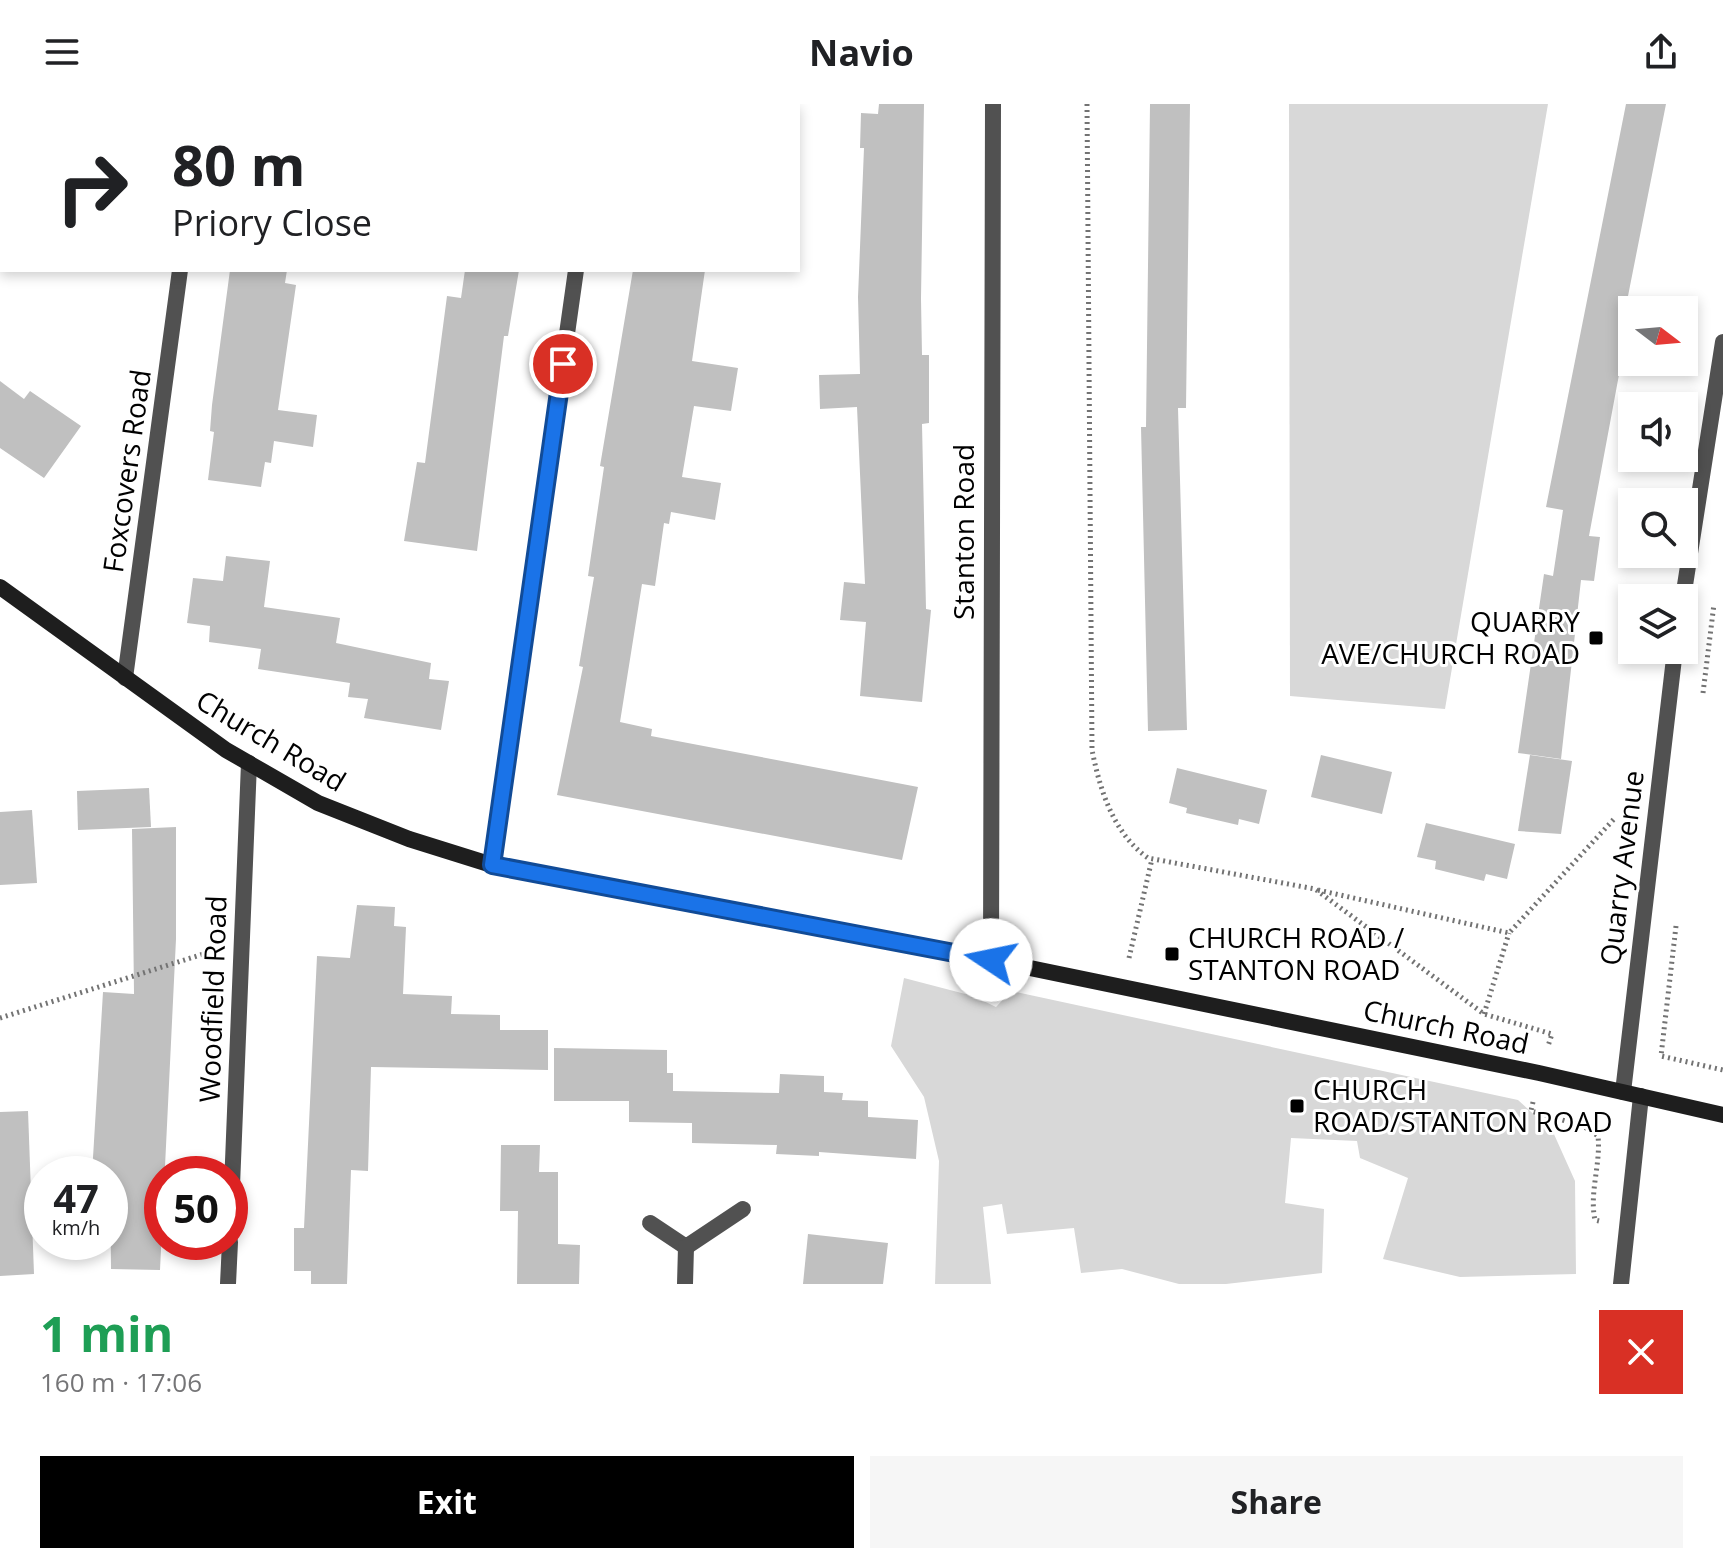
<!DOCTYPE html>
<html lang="en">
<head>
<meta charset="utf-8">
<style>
  :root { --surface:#fff; --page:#f6f6f6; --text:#202124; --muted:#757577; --accent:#000 }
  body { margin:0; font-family:"Open Sans",sans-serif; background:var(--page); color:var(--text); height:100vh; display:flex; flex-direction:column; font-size:30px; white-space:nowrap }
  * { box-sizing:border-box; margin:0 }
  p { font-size:26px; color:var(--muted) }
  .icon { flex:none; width:44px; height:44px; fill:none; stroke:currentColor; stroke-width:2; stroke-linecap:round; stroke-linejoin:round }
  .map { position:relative; height:1180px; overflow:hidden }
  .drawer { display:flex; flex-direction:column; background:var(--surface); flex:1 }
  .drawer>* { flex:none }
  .guide { position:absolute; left:0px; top:0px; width:800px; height:168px; box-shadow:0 4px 12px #0003; background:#fff; color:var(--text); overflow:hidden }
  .needle { width:52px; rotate:106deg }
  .buttons { position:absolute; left:1618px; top:192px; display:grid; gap:16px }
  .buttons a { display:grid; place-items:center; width:80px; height:80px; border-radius:0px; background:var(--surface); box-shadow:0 4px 12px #0003; font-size:40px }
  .speed { position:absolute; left:24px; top:1052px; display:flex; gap:16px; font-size:40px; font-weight:700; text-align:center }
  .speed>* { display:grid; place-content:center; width:104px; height:104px; border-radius:50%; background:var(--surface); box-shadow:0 4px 12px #0003; line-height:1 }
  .speed small { font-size:20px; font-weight:400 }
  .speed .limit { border:12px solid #d22; background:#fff; color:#111 }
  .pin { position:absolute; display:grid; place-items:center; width:68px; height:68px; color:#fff; margin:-34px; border:4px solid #fff; border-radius:50%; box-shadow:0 2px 8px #0007 }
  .me { position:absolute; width:88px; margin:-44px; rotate:281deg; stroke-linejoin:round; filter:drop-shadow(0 0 6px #0008) }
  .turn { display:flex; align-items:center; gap:28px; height:168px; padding:0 40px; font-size:36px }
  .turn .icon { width:104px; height:104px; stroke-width:2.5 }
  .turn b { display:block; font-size:56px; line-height:68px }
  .round { display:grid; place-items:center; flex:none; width:84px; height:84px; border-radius:0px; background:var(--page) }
  .summary { display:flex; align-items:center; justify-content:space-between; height:136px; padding:0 40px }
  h1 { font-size:48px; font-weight:700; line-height:60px; color:#1e9e55 }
  .button { display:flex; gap:16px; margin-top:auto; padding:16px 40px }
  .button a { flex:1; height:92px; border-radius:0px; background:var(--accent); color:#fff; font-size:32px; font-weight:700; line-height:92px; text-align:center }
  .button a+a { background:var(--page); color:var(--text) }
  header { display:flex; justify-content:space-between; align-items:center; height:104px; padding:0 40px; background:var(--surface); font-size:36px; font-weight:700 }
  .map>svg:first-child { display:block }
  .green { fill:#d8d8d8 }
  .building { fill:#c0c0c0 }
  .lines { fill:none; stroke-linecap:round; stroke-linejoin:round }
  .path { stroke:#737373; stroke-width:5; stroke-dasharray:2 4; stroke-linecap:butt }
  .minor { stroke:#515151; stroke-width:16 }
  .tertiary { stroke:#515151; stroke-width:16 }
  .secondary { stroke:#1e1e1e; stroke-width:16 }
  .route-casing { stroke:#114b97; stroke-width:20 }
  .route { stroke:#1a73e8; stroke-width:14 }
  .poi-dot { fill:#000; stroke:#fff; stroke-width:3 }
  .labels { text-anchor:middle; stroke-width:6; stroke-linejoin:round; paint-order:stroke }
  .street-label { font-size:28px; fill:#000; stroke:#fff }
  .poi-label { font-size:28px; fill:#000; stroke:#fff; text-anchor:start }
</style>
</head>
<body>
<header><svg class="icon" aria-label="menu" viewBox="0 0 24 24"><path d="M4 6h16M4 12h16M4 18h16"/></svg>Navio<svg class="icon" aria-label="share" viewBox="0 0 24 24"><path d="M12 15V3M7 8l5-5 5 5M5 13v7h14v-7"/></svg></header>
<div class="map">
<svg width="1723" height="1180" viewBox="0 0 1723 1180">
  <rect width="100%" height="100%" fill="#fff"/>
  <g class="green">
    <path d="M1289,0H1548L1445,605L1290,592Z"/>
    <path d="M904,874L973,892L996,903L1011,887L1518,996L1553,1028L1575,1077L1576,1170L1460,1173L1383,1155L1408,1074L1360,1054L1357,1037L1291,1034L1285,1099L1324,1105L1322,1169L1226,1180H1179L1122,1165L1081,1169L1074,1124L1007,1130L1002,1100L983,1103L991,1180H935L939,1057L924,993L891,942Z"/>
  </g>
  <g class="building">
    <path d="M879,0H924L921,195L922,251H929V319L922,320L926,505L931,506L922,598L860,592L866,518L840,516L844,478L865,480L857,303L820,305L819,271L860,270L858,193L864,44H860L861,9L878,10Z"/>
    <path d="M1150,0H1190L1186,304H1178L1187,626L1148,627L1141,323H1146Z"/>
    <path d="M1626,0H1666L1628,192H1632V234L1626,233L1589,432L1600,433L1594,477L1581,476L1561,655L1518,649L1544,470L1553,472L1563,406L1546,403Z"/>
    <path d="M230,166H287L285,179L296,181L278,306L317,311L313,343L274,337L271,359L265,358L261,383L208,376L214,328L210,327L212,301Z"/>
    <path d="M465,166H519L508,232H504L477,447L404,437L417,358L425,359L447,192L461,194Z"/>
    <path d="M633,166H705L692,257L738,264L731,307L694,302L682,373L721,379L715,416L671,408L669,420L664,419L655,482L642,480L620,618L652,625L651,632L918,683L902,756L557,691L583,563L579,562L594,473L588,472L604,363L600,362Z"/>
    <path d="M0,277L24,295L30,287L81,322L44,374L0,344Z"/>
    <path d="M226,452L270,457L264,503L340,514L336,539L431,559L429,575L449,577L441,626L364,614L368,595L348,593L350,579L258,565L261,545L209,538L210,522L187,519L193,474L223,477Z"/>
    <path d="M1321,651L1392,668L1382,710L1311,693Z"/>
    <path d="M1530,651L1572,657L1561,730L1518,727Z"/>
    <path d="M1177,664L1267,686L1259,720L1239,715L1238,721L1186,709L1187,704L1169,699Z"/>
    <path d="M149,684L151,723L78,726L77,687Z"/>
    <path d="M32,706L37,779L0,781V708Z"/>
    <path d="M1426,719L1515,740L1507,775L1486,770L1484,777L1435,765L1436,757L1417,753Z"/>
    <path d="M176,723V835L160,1166L111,1165L110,1070H92L103,888L134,890L132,725Z"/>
    <path d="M357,801L395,803L394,822L406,823L403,890L452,892L451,910L500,911V926H548V966L371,963L368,1067L351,1066L347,1180H311V1167H294V1124H304L317,852L350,854Z"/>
    <path d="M554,944L667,946V969H673V987L779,989L780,970L824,972V988L843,989L842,996L868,997V1013L918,1016L916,1055L819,1048V1052L776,1050L777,1041L692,1039V1019L629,1018V997H554Z"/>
    <path d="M28,1007L34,1170L0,1172V1008Z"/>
    <path d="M501,1041H540L539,1068H558V1140L580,1141L579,1180H517L518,1107H500Z"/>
    <path d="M808,1130L888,1139L883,1180H803Z"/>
  </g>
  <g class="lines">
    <g class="path">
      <path d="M1087,0L1092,646C1100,686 1113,729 1148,754L1315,785L1484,910L1552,930L1548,942"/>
      <path d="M1703,589L1714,500"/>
      <path d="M1318,786L1509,829L1614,715"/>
      <path d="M1676,822L1661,952L1723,966"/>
      <path d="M1129,854L1152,755"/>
      <path d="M1484,910L1509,829"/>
      <path d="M0,914L213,847"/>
      <path d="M1533,998L1531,1007L1583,1022L1598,1032C1601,1060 1589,1089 1595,1116L1599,1117"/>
    </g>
    <g class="minor">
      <path d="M203,2V0"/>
      <path d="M600,2V0"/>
      <path d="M1683,494L1723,238"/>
      <path d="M125,574L180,166"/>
      <path d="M492,761L576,166"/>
      <path d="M1623,988L1675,546"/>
      <path d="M650,1119L686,1143L743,1105"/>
      <path d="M230,1132L249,659"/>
      <path d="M228,1180L230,1138"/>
      <path d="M685,1180L686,1143"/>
      <path d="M1621,1180L1641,992"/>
    </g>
    <path class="tertiary" d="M991,856L993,0"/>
    <path class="secondary" d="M0,483L226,646L318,699L409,735L492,761L991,856L1539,969L1723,1011"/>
  </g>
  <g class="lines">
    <g class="route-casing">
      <path id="route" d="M563,260L492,761L991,856"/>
    </g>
    <use href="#route" class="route"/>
  </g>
  <g class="poi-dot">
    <rect x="1588" y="526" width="16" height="16" rx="4"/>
    <rect x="1164" y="842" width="16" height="16" rx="4"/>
    <rect x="1289" y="994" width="16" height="16" rx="4"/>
  </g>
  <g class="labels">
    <g class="street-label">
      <text transform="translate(127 367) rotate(-82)" y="10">Foxcovers Road</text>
      <text transform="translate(964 428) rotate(-90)" y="10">Stanton Road</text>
      <text transform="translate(271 637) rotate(31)" y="10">Church Road</text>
      <text transform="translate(1622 764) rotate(-83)" y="10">Quarry Avenue</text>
      <text transform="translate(213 895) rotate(-88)" y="10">Woodfield Road</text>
      <text transform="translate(1446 923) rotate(12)" y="10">Church Road</text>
    </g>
    <g class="poi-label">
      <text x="1580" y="528" text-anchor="end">QUARRY<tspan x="1580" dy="32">AVE/CHURCH ROAD</tspan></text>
      <text x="1188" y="844">CHURCH ROAD /<tspan x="1188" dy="32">STANTON ROAD</tspan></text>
      <text x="1313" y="996">CHURCH<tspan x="1313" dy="32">ROAD/STANTON ROAD</tspan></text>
    </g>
  </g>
</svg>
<div class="buttons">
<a><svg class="needle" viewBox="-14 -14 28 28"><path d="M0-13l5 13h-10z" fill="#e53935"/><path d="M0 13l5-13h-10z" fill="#757577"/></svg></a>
<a><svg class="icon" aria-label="sound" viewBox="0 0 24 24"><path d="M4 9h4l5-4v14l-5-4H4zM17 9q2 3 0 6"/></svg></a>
<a><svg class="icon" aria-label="search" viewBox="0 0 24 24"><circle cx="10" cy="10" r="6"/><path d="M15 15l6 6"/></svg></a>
<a><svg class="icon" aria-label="layers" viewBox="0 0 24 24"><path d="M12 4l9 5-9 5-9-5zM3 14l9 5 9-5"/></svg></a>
</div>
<div class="speed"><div>47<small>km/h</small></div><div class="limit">50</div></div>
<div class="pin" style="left:563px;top:260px;background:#d93025"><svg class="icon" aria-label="arrive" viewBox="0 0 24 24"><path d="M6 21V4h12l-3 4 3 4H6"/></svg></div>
<svg class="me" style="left:991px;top:856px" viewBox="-20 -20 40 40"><circle r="19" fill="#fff"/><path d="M0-13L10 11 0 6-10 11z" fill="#1a73e8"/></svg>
<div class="guide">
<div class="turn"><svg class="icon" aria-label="right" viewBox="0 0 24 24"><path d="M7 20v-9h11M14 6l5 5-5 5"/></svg><div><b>80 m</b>Priory Close</div></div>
</div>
</div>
<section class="drawer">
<div class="summary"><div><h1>1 min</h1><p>160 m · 17:06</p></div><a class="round" style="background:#d93025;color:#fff"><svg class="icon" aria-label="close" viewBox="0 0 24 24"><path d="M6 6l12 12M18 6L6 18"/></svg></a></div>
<div class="button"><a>Exit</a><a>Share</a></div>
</section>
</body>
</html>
